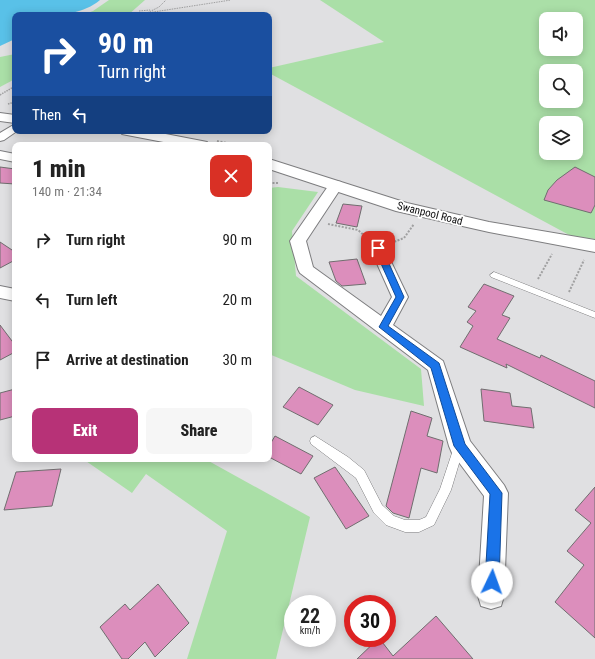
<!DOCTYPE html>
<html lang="en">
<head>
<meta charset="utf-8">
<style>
  :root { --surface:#fff; --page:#f6f6f6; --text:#222; --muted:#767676; --accent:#b73277 }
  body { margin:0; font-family:"Roboto Condensed",sans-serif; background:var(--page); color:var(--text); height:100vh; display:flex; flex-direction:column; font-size:15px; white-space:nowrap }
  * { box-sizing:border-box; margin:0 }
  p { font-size:13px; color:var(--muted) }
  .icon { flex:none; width:22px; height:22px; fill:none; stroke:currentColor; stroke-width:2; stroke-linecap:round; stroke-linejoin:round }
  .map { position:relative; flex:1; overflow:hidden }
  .side { position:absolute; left:12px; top:142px; width:260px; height:320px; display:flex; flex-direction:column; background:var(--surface); border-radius:8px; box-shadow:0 2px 10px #0003 }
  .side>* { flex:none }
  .top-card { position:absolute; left:12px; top:12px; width:260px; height:122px; border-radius:8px; box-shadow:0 2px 10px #0003; background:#1a4fa0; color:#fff; overflow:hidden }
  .buttons { position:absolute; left:539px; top:12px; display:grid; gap:8px }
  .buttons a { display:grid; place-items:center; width:44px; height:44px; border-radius:8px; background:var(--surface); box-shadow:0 2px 10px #0003; font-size:20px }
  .speed { position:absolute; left:284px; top:595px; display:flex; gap:8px; font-size:20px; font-weight:700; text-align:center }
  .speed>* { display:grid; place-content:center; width:52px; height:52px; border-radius:50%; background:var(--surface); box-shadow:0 2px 10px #0003; line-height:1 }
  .speed small { font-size:10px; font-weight:400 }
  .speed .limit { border:6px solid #d22; background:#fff; color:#111 }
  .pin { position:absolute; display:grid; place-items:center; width:34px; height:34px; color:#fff; margin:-17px; border-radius:8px; box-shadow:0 2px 6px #0006 }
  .me { position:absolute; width:44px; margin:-22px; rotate:3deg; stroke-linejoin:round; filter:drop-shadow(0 0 3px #0008) }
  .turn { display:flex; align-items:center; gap:14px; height:84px; padding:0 20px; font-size:18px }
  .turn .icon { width:52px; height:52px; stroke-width:2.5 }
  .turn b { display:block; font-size:28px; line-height:34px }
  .then { display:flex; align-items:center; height:38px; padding:0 20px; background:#0003; gap:8px; font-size:15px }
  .round { display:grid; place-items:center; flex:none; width:42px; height:42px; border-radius:8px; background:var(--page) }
  .head { display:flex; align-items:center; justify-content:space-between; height:68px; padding:0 20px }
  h1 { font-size:24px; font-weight:800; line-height:30px }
  .button { display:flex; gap:8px; margin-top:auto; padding:8px 20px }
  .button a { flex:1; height:46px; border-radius:8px; background:var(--accent); color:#fff; font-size:16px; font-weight:800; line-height:46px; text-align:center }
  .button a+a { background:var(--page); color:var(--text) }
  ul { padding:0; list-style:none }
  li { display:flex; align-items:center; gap:12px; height:60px; padding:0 20px }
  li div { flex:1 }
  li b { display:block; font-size:15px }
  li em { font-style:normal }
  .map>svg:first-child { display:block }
  .green { fill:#aadfa7; fill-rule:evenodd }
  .water { fill:#59c1e8 }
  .building { fill:#dc8ebc; stroke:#706e6f }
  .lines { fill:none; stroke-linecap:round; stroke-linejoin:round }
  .lane-casing { stroke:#7d7d7f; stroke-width:1 }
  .street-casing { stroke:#7d7d7f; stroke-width:2 }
  .secondary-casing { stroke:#7d7d7f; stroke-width:2 }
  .path-far2 { stroke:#a0a0a1; stroke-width:1; stroke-dasharray:1.5 1; stroke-linecap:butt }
  .path-far1 { stroke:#a0a0a1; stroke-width:1.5; stroke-dasharray:1.5 1; stroke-linecap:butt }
  .path { stroke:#a0a0a1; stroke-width:2; stroke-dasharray:2 1.5; stroke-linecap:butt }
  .lane { fill:#fff; fill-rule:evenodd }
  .street { fill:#fff; fill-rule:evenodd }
  .secondary { fill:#fff; fill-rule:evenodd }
  .route { fill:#1a73e8; stroke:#114b97 }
  .labels { text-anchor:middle; stroke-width:3.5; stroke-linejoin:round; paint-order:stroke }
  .far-street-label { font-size:11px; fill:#0c0c0d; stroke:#fff }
</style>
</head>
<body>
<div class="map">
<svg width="595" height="659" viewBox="0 0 595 659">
  <rect width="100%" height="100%" fill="#e0e0e2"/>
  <g class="green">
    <path d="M109,0H145L128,15H82L93,11Z"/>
    <path d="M320,0H595V239L571,236L269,73V68L384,42ZM546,19H576V49H546ZM546,71H576V101H546ZM546,123H576V153H546Z"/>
    <path d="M15,54V79L0,87V57Z"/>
    <path d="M278,187L318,192L292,231L296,276L421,369L424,406L355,390L269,354V188Z"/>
    <path d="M83,459H205L310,517L276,659H187L227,531L146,474L132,493Z"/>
  </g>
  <path class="water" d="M0,0H100C77,19 44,15 15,15V39L0,46Z"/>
  <g class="building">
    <path d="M0,167L15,169V184L0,183Z"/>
    <path d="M575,167L595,177V205L591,213L544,200L548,190L557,180Z"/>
    <path d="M343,204L362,206L357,227L336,223Z"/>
    <path d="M0,242L15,252V260L0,268Z"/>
    <path d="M357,259L366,284L342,286L336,281L329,262Z"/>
    <path d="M484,284L514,296L502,315L510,318L497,339L540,358L541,355L595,381V408L506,364L507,368L460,347L473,326L467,322L476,311L468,307Z"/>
    <path d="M0,325L15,345V352L0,360Z"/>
    <path d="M299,387L333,405L318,425L283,407Z"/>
    <path d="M15,389V416L0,420V393Z"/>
    <path d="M481,389L510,393L512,406L531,408L534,428L484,421Z"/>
    <path d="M411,411L432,418L427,436L443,441L437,473L421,468L409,518L393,513L386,506Z"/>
    <path d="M275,436L313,456L301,474L269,457V446Z"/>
    <path d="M335,467L369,516L346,529L314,478Z"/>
    <path d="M61,469L52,506L4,510L16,472Z"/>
    <path d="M595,487V638L555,602L584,565L567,551L591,523L575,510Z"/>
    <path d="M158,584L189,623L155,657L145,642L128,659H122L100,627L125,604L130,610Z"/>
    <path d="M436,616L473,659H357L379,638L393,656Z"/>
  </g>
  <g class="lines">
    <g class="lane-casing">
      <g id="lane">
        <path d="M494,272L595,312V318L491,277L490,275Z"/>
        <path d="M315,436L348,457L364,470L382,505L394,516L405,520H419L426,517L440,489L455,444L459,442L463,444L464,447L451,490L434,525L419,532H405L386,525L374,513L356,478L311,444L310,441L311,438Z"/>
      </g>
    </g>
    <g class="street-casing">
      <g id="street">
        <path d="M15,124V131H17L4,140L0,141V133Z"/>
        <path d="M0,151L15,154V162L0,159Z"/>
        <path d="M336,181L341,182L343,185L306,241L313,267L381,316L392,297L370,248L373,245L378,243L383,245L408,297L393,325L443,361L470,441L504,485L508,493L504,596L501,606L491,609L481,606L478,596L484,496L452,453L449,446L428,370L300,273L298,269L290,241L331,182Z"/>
        <path d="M0,286L15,289V301L0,298Z"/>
      </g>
    </g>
    <g class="secondary-casing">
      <g id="secondary">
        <path d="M0,113L15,115V123L0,121Z"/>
        <path d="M120,131H150L202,141L207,142L209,145H179L127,135L122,134Z"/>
        <path d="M269,159L407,203L489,222L595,240V252L489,232L396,211L269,169Z"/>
      </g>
    </g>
    <g class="path-far2">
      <path d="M139,11L150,10"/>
      <path d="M147,13L231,0"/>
      <path d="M143,15L159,7L166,0"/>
    </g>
    <g class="path-far1">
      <path d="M0,95L15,86"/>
      <path d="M8,104L15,102"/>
    </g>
    <g class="path">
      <path d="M217,141L237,145"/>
      <path d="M269,183H278"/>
      <path d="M328,224L358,230L367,238"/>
      <path d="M391,243L404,238L414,224"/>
      <path d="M538,279L552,254"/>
      <path d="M569,292L584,260"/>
    </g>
    <use href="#lane" class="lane"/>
    <use href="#street" class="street"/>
    <use href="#secondary" class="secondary"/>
  </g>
  <path class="route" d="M378,246L382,248L404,297L388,326L439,363L465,444L502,493L499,582L497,586L492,588L487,586L485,582L490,494L454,446L431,368L379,327L396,297L374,248Z"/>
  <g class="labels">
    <g class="far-street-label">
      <text transform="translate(430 213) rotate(14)" y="4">Swanpool Road</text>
    </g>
  </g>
</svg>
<div class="buttons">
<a><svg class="icon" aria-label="sound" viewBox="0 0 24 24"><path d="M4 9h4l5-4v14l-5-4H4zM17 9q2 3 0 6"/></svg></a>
<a><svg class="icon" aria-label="search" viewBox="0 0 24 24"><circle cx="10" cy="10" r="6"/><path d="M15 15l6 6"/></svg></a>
<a><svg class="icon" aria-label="layers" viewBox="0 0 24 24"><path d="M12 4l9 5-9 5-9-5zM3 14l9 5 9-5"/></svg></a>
</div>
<div class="speed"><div>22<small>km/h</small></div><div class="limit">30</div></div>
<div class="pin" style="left:378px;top:248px;background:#d93025"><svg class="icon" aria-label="arrive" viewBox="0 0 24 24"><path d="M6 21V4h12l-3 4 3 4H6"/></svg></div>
<svg class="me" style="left:492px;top:582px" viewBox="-20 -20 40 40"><circle r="19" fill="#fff"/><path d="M0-13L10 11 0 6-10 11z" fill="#1a73e8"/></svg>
<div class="top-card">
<div class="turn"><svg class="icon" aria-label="right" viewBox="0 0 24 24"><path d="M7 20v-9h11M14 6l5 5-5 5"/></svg><div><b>90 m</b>Turn right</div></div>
<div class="then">Then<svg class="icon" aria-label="left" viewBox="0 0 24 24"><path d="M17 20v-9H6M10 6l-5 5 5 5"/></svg></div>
</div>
<section class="side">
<div class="head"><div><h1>1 min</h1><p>140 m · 21:34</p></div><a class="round" style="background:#d93025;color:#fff"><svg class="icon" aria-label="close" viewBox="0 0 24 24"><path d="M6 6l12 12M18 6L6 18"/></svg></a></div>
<ul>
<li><svg class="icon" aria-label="right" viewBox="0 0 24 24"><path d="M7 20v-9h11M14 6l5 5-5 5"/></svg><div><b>Turn right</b></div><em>90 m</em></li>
<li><svg class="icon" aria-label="left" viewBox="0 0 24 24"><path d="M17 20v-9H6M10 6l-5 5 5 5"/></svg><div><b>Turn left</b></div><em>20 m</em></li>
<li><svg class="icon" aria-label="arrive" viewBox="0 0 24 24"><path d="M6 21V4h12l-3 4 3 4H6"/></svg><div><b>Arrive at destination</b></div><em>30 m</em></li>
</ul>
<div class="button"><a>Exit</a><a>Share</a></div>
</section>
</div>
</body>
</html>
